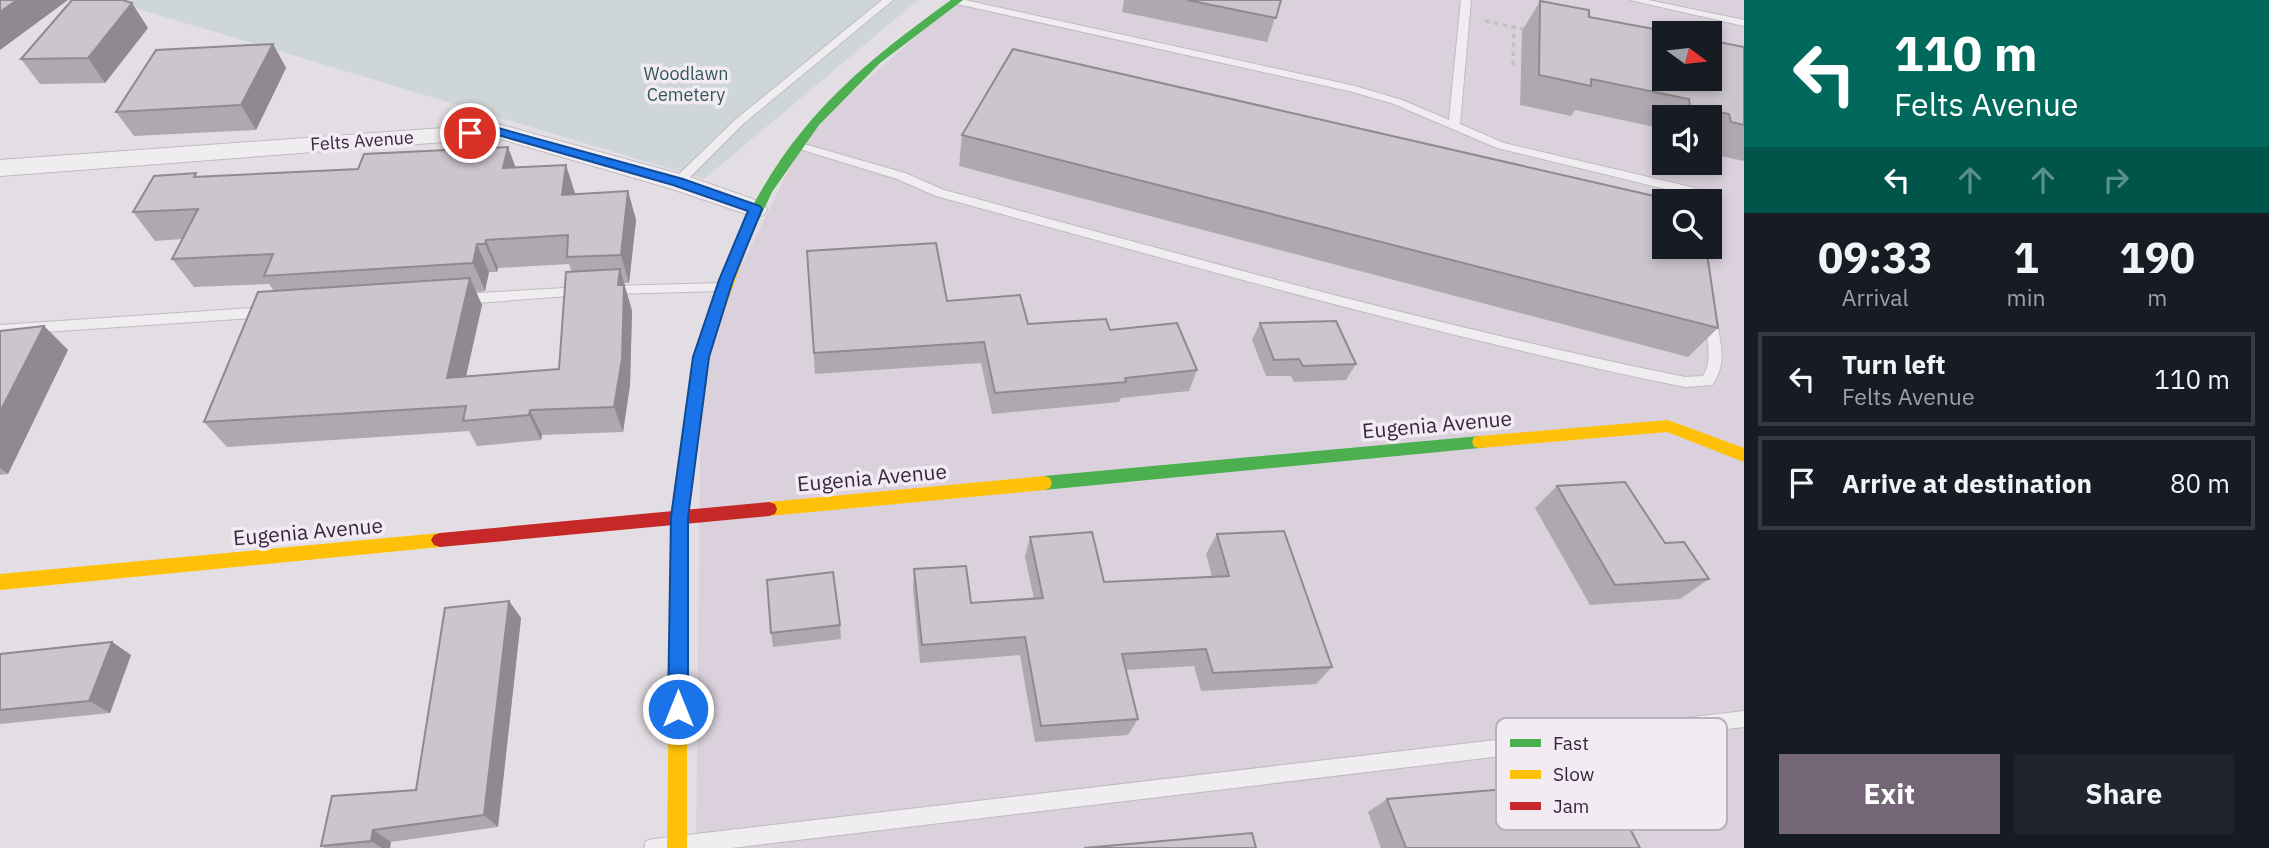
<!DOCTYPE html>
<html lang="en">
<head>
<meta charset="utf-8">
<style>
  :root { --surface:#171b24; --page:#20242c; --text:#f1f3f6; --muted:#9ea1a6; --line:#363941; --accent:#746676 }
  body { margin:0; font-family:"IBM Plex Sans",sans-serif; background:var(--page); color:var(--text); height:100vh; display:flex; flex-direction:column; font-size:26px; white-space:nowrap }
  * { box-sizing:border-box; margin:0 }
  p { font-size:23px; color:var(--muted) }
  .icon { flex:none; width:38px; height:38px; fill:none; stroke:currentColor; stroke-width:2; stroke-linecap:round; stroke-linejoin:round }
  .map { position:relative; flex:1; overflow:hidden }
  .sheet { display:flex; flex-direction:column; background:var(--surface); width:525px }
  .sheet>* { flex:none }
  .banner { background:#00695c; color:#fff; overflow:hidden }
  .needle { width:46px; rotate:105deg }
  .controls { position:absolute; left:1652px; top:21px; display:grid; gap:14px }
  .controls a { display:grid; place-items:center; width:70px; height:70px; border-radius:0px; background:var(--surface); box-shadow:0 4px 10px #0003; font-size:35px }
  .pin { position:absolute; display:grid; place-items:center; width:60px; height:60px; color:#fff; margin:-30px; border:4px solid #fff; border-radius:50%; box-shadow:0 2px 7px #0007 }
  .me { position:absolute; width:77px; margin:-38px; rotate:0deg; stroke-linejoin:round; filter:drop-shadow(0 0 5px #0008) }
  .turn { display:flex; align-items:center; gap:24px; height:147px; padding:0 35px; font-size:32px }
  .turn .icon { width:91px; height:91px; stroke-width:2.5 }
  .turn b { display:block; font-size:49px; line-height:60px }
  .lanes { display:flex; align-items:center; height:66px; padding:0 35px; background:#0003; justify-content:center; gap:35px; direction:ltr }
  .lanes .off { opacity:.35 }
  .eta { display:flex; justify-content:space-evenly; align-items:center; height:119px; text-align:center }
  .eta b { font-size:42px; font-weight:700; line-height:49px }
  .button { display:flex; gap:14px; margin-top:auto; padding:14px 35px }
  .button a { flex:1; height:80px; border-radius:0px; background:var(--accent); color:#fff; font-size:28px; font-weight:700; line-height:80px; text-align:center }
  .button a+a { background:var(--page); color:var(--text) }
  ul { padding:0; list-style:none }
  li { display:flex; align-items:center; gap:21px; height:94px; margin:0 14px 10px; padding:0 21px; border:4px solid var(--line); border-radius:0px }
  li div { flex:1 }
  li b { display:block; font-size:26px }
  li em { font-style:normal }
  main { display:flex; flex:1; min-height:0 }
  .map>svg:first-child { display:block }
  .built { fill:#dad1dc; fill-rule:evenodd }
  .green { fill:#ced6d8 }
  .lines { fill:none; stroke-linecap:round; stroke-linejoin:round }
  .lane-casing { stroke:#bfbbc0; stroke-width:2 }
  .street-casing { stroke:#bfbbc0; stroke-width:2 }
  .path { stroke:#c3bfc5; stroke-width:3.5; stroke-dasharray:4.5 4.5; stroke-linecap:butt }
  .lane { fill:#f0edf0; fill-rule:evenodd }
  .street { fill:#f0edf0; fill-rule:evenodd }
  .fast { fill:#4caf50; fill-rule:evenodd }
  .slow { fill:#ffc107; fill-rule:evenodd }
  .jam { fill:#c62828; fill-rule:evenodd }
  .wall { fill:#afa9af; fill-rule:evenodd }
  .shaded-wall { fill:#8e8a8f }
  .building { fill:#cbc5cc; stroke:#8e8a8f; stroke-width:2 }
  .route { fill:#1a73e8; stroke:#114b97; stroke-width:2 }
  .labels { text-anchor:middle; stroke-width:7; stroke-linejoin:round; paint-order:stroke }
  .far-park-label { font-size:18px; fill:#335858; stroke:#f2ebf4 }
  .far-street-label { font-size:18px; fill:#38253c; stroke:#f2ebf4 }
  .street-label { font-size:21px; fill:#38253c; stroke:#f2ebf4 }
  .key { fill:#f2ebf4; stroke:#bab0bd; stroke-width:2 }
  .key-label { font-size:19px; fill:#38253c }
</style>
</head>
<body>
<main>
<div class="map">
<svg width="1744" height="848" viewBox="0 0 1744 848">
  <rect width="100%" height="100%" fill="#e3dee3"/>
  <path class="built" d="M958,0H1744V848H696L701,357L712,325L808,131ZM1664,33H1710V79H1664ZM1664,117H1710V163H1664ZM1664,201H1710V247H1664Z"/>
  <path class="green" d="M109,0H918L704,179Z"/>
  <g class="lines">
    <g class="lane-casing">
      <g id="lane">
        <path d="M882,0H893L743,124L682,185H674V179L735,120Z"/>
        <path d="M953,0H965L1355,86L1402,100L1449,120L1461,0H1471L1460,124L1504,143L1695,188L1699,201H1687L1686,194L1497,148L1394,104L1353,92L957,4Z"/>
        <path d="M1630,0H1648L1744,20V26Z"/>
        <path d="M797,142L905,173L944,190C1190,257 1435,326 1685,377L1703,376C1714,359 1706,336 1704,317L1710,312L1716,317C1720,341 1728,364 1712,385L1685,387C1432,335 1185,264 936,196L897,179L793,147L792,145Z"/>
        <path d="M724,283L730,287L724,291L610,294L604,290L610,286Z"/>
        <path d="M582,287L588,291L582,295L463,304L457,299L463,294Z"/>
        <path d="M268,307L274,312L268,317L0,335V325Z"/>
        <path d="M1744,711V727L731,848H644L646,841L653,839Z"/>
      </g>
    </g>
    <g class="street-casing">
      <path id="street" d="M498,124L687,176L764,203L767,209L764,215L755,217L669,188L497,138L0,176V160Z"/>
    </g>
    <g class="path">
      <path d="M1485,21L1528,30"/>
      <path d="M1513,65L1514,27"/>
    </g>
    <use href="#lane" class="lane"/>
    <use href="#street" class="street"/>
    <g class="fast">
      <path d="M951,0H963L880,63L819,125L772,192L746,247H736L734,244C786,128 851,72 951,0Z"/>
      <path d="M1480,436L1486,437L1488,442L1486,447L1480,448L1044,490L1038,488L1036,483L1038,478L1044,476Z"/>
    </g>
    <g class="slow">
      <path d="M741,239L748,244L708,357L687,517V848H667L671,517L694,357L734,244Z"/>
      <path d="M1668,420L1744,448V462L1667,432L1480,448L1474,447L1472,442L1474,437L1480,436Z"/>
      <path d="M1044,476L1050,478L1052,483L1050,488L1044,490L769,516L763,514L761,509L763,504L769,502Z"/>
      <path d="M440,533L446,535L449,540L446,545L440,547L0,590V574Z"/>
    </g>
    <path class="jam" d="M769,502L775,504L777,509L775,514L769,516L440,547L434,545L431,540L434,535L440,533Z"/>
  </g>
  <g class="wall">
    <path d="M1124,0H1281L1267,42L1122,12Z"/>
    <path d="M1540,1L1589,17L1744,47V161L1710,154V117H1664V129L1575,110L1571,116L1520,105L1522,31Z"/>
    <path d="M148,28L105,83L40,84L21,59Z"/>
    <path d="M273,44L286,68L256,130L134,136L116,112Z"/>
    <path d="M962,135L1718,328L1688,357L959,166Z"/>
    <path d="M516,168L575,193V194L628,191L636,220L629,283H624L632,311L630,385L623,432L542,435L541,440L477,446L469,431L227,447L204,422L274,291L269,284L194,287L172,259L182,239L155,241L133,212L198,177ZM569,264L572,272L559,369L466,376L482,305L476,292L485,291L489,272H497L498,268Z"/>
    <path d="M807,251L947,301L1028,324L1110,330L1197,370L1189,391L1121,398L1119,402L992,414L981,363L815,374Z"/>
    <path d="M1260,323L1356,364L1346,380L1294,382L1291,376H1266L1252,340Z"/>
    <path d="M44,326L68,350L8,474L0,475V331Z"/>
    <path d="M1557,486L1665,543L1709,579L1680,599L1590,605L1535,508Z"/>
    <path d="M1217,534L1332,667L1316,684L1201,691L1194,666L1126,670L1138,719L1128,735L1035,742L1020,655L920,663L913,589L914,569L971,603L1034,599L1025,557L1030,537L1104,582L1212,577L1206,554Z"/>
    <path d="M509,601L521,618L498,827L391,842L390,848H325L321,846L416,790Z"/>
    <path d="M840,625L841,639L773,647L771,633Z"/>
    <path d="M112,642L131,655L110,713L0,724V654Z"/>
    <path d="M1387,799L1536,826L1640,848H1381L1368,812Z"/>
  </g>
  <g class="shaded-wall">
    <path d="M17,0H68L0,50V12Z"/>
    <path d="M132,3L148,28L105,83L88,58Z"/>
    <path d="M273,44L286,68L256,130L241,105Z"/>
    <path d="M508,147L519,176L503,168Z"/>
    <path d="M566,165L575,193L571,223L562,195Z"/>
    <path d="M628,191L636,220L629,283L621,255Z"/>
    <path d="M486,240L498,268L497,272L485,244Z"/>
    <path d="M477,244L489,272L485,291L473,263Z"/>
    <path d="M620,269L632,311L630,385L623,432L614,407L618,285Z"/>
    <path d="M470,278L482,305L460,403L447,378Z"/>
    <path d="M44,326L68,350L8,474L0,468V412Z"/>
    <path d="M530,410L542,435L541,440L529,415Z"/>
    <path d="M509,601L521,618L498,827L484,815Z"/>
    <path d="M112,642L131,655L110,713L89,701Z"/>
    <path d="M373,830L391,842L390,848H382L371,841Z"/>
  </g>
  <g class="building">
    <path d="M0,0H17L0,12Z"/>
    <path d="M72,0H122L132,3L88,58L21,59Z"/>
    <path d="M1187,0H1281L1276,18Z"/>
    <path d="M1540,1L1589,10V17L1675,33H1664V79H1710V34L1717,35L1718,42L1744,47V125L1731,122L1729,114L1690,106L1689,99L1591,79V86L1539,75Z"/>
    <path d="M1679,28L1706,33H1680Z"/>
    <path d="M273,44L241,105L116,112L156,50Z"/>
    <path d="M1013,49L1676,201H1664V247H1706L1718,328L962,135Z"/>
    <path d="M508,147L503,168L566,165L562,195L628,191L621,255L567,257L568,235L486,240L485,244H477L473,263L264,276L273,254L172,259L198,209L133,212L154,176L196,173L194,177L358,169L364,154Z"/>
    <path d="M936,243L947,301L1020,295L1028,324L1106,319L1110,330L1177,323L1197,370L1125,378L1126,382L995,393L984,342L814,353L807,251Z"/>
    <path d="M620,269L618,285H624L622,359L614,407L530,410L529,415L463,421L466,406L204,422L258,292L470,278L447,378L559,369L566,272Z"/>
    <path d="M1336,321L1356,364L1303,366L1299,359L1274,360L1260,323Z"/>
    <path d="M44,326L0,412V331Z"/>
    <path d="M1625,482L1665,543L1684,542L1709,579L1615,585L1557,486Z"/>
    <path d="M1284,531L1332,667L1213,673L1206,649L1122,654L1138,719L1041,726L1025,637L922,645L914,569L966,566L971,603L1043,598L1030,537L1092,532L1104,582L1229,576L1217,534Z"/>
    <path d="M833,572L840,625L771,633L767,580Z"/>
    <path d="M509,601L484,815L373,830L371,841L321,846L332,796L416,790L445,608Z"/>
    <path d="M112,642L89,701L0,710V654Z"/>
    <path d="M1518,788L1536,826L1625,819L1640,848H1406L1387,799Z"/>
    <path d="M1252,833L1256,848H1084Z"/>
  </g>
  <path class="route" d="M498,128L683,179L760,206L762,209L733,280L709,357L688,517V709L685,715L678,718L671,715L668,709L671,517L693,357L719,280L748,211L673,185L498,135L470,137L464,133L470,130Z"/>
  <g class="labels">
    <g class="far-park-label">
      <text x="686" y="80">Woodlawn<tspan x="686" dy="21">Cemetery</tspan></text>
    </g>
    <g class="far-street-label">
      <text transform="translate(362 141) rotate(-4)" y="6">Felts Avenue</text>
    </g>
    <g class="street-label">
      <text transform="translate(1437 425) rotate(-5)" y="7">Eugenia Avenue</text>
      <text transform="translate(872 478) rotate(-5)" y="7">Eugenia Avenue</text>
      <text transform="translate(308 532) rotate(-5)" y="7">Eugenia Avenue</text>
    </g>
  </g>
  <rect x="1496" y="718" width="231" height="112" rx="10" class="key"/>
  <rect x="1510" y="739" width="31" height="8" fill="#4caf50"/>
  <rect x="1510" y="770" width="31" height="9" fill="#ffc107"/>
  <rect x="1510" y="802" width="31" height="8" fill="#c62828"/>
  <g class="key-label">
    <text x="1553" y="750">Fast</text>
    <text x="1553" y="781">Slow</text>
    <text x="1553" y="813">Jam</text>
  </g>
</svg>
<div class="controls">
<a><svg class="needle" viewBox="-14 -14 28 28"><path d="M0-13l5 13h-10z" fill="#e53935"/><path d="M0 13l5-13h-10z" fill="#9ea1a6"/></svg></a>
<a><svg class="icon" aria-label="sound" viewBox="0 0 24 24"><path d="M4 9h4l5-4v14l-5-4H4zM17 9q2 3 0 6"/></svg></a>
<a><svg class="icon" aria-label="search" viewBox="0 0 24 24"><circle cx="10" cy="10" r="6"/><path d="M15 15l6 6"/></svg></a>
</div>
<div class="pin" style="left:470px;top:133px;background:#d93025"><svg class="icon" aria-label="arrive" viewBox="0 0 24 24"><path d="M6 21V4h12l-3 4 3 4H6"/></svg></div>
<svg class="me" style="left:678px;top:709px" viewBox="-20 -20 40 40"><circle r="17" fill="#1a73e8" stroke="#fff" stroke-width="3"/><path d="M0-11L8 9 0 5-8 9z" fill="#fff"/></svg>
</div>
<section class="sheet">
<div class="banner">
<div class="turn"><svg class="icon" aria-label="left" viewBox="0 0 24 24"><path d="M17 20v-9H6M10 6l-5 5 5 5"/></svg><div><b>110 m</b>Felts Avenue</div></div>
<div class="lanes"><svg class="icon" aria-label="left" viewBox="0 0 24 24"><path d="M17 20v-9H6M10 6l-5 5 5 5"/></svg><svg class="icon off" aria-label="ahead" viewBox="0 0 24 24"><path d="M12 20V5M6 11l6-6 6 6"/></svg><svg class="icon off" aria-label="ahead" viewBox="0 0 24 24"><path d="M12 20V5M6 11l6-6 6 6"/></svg><svg class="icon off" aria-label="right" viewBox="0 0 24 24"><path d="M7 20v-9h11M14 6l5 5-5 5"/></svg></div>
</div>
<div class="eta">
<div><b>09:33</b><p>Arrival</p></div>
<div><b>1</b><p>min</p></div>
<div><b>190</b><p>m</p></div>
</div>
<ul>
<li><svg class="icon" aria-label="left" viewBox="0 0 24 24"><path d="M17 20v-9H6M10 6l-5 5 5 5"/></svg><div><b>Turn left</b><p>Felts Avenue</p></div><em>110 m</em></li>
<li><svg class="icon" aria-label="arrive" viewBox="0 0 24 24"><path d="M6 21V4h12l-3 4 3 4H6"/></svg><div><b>Arrive at destination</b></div><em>80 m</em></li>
</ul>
<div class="button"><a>Exit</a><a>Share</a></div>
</section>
</main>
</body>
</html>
